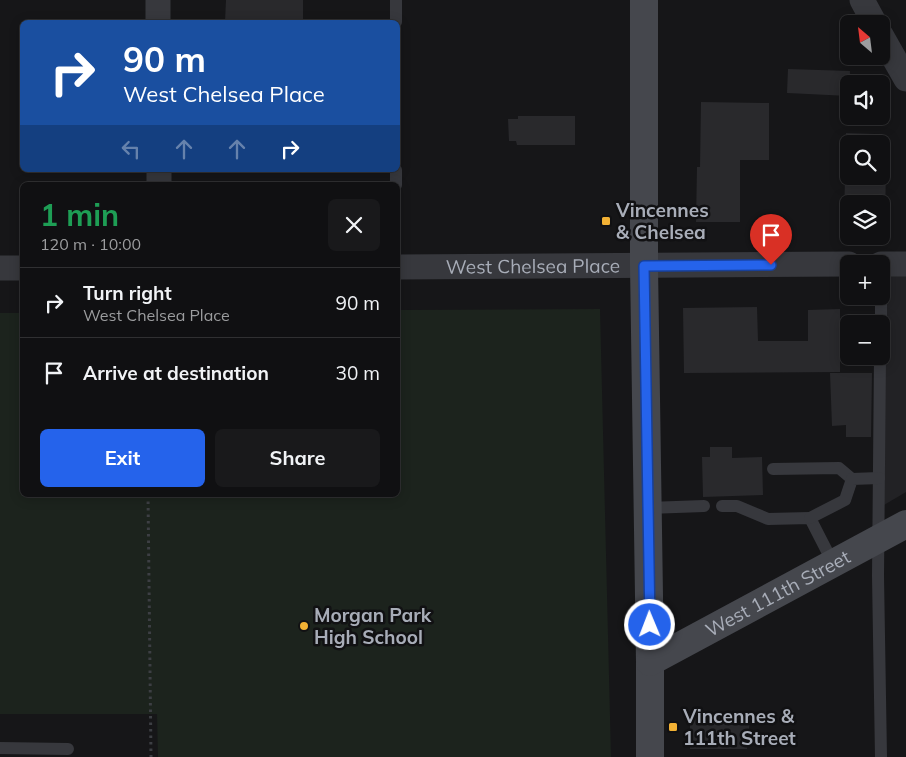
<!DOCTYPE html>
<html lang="en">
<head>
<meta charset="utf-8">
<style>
  :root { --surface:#101012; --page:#19191b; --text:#f1f3f6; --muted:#9c9d9f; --line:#303032; --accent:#2563eb }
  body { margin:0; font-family:Mulish,sans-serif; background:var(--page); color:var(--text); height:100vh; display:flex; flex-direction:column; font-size:19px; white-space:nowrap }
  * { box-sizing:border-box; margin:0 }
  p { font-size:16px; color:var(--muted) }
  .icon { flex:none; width:28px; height:28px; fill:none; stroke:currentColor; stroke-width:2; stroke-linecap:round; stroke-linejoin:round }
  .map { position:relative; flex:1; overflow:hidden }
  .drawer { position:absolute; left:20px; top:182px; width:380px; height:315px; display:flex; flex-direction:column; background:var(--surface); border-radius:8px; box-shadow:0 2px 12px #0003,0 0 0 1px var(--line) }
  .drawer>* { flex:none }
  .banner { position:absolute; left:20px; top:20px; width:380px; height:152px; border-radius:8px; box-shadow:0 2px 12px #0003,0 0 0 1px var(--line); background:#1a4fa0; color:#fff; overflow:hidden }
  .needle { width:32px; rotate:332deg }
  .tools { position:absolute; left:840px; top:15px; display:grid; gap:10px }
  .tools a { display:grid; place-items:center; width:50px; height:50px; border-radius:8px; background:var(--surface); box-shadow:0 2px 12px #0003,0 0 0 1px var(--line); font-size:25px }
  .pin { position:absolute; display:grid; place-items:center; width:42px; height:42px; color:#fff; margin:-51px -21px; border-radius:50% 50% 50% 0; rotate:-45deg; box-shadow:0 0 5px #0007 }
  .pin .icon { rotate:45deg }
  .me { position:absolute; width:55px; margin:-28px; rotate:359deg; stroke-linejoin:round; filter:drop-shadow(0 0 4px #0008) }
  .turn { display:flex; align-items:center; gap:18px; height:105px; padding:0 20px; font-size:22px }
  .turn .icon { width:65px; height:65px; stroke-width:2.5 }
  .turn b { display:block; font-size:35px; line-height:42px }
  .lanes { display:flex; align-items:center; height:48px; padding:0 20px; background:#0003; justify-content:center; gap:25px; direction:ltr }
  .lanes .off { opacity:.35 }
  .round { display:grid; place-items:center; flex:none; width:52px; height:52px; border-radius:8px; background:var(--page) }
  .headline { display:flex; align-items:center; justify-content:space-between; height:85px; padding:0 20px }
  h1 { font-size:30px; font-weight:700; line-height:38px; color:#1e9e55 }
  .cta { display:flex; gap:10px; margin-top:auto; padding:10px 20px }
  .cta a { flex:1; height:58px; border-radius:8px; background:var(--accent); color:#fff; font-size:20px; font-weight:700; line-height:58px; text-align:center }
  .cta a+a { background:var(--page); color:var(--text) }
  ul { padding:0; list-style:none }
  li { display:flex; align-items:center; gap:15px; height:70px; padding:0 20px; border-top:1px solid var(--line) }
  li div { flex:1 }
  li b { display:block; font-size:19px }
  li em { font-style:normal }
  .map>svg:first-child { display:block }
  .built { fill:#222225 }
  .green { fill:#1c231d }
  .building { fill:#29292c }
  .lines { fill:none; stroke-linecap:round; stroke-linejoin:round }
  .path { stroke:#3d3f44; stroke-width:3; stroke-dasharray:2.5 4; stroke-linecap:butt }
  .lane { stroke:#37383d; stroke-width:12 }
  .street { stroke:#37383d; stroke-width:25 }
  .secondary { stroke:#45474d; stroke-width:28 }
  .route-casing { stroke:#184099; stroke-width:12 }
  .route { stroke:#2563eb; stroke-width:9 }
  .poi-dot { fill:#f2b134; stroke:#111113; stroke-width:2 }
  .labels { text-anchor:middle; stroke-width:5; stroke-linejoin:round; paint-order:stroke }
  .poi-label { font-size:19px; font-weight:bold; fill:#a8adb8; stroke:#111113; text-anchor:start }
  .street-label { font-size:19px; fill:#a8adb8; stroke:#111113 }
</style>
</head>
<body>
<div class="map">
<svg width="906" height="757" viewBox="0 0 906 757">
  <rect width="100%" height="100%" fill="#161618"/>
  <path class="built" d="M885,269H906V492L884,505Z"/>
  <path class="green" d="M600,309L611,757H158L157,714H0V313H22V495H398V310Z"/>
  <g class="building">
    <path d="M226,0H303V22H225Z"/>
    <path d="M788,69L850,71L849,96L787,93Z"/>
    <path d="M701,102L769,103V160H740V222H696L697,167H700Z"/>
    <path d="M518,116H575V145H517L516,141H509L508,119H518Z"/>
    <path d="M846,133L875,134V144H849V176H881V167H886L885,221H881V204H849V221H844Z"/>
    <path d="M757,307L758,341H808V310L840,309V372L684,373L683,308Z"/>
    <path d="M830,373H872L871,437H846V425L832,426Z"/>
    <path d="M710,447H732V458L762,457L763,495L703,497L702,457H710Z"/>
    <path d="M690,717L750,718L747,749H690Z"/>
  </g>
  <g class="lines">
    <path class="path" d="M148,495L151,757"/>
    <g class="lane">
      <path d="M396,0V22"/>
      <path d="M396,170V185"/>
      <path d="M881,324V296"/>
      <path d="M880,356L878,576L881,757"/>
      <path d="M773,469L839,468L852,479"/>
      <path d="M722,506H737L768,519L810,518L833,563"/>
      <path d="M648,508L704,506"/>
      <path d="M810,518L845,500L852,479L879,478"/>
      <path d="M0,748L68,749"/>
    </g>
    <g class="street">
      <path d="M158,0V22"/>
      <path d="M862,0L875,24"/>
      <path d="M881,35L906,79"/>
      <path d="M159,170V185"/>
      <path d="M881,264H906"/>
      <path id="s1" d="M398,267L849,264"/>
      <path d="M0,268H22"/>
    </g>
    <g class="secondary">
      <path d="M644,0V266L650,662V757"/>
      <path id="s2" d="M650,662L906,524"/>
    </g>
  </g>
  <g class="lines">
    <g class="route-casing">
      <path id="route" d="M650,625L644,266L771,265"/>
    </g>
    <use href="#route" class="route"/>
  </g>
  <g class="poi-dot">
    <rect x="601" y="216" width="10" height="10" rx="2.5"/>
    <circle cx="304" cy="626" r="5"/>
    <rect x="668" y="722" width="10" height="10" rx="2.5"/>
  </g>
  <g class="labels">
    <g class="poi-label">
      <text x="616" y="217">Vincennes<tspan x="616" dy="22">&amp; Chelsea</tspan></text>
      <text x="314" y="622">Morgan Park<tspan x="314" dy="22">High School</tspan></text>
      <text x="683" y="723">Vincennes &amp;<tspan x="683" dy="22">111th Street</tspan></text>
    </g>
    <g class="street-label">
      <text dy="7" stroke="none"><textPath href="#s1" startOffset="135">West Chelsea Place</textPath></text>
      <text dy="7" stroke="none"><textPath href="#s2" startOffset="145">West 111th Street</textPath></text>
    </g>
  </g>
</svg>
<div class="tools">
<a><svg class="needle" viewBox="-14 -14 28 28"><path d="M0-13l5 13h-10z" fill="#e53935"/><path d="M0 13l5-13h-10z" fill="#9c9d9f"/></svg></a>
<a><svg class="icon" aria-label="sound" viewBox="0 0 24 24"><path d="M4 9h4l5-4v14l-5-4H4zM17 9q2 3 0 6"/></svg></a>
<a><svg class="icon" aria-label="search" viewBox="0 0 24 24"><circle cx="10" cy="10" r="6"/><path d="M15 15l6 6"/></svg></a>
<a><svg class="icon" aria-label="layers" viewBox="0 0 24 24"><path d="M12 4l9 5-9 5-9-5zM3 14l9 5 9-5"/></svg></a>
<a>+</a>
<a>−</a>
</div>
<div class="pin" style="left:771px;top:265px;background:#d93025"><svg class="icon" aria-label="arrive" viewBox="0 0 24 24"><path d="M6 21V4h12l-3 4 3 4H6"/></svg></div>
<svg class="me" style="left:650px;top:625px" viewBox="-20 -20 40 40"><circle r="17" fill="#2563eb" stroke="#fff" stroke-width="3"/><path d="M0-11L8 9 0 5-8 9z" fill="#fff"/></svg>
<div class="banner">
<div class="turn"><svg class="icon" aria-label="right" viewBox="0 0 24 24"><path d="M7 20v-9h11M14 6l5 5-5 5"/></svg><div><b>90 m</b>West Chelsea Place</div></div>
<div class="lanes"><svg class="icon off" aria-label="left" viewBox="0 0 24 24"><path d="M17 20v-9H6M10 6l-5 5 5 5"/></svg><svg class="icon off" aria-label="ahead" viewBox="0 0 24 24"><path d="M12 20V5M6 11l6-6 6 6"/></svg><svg class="icon off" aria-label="ahead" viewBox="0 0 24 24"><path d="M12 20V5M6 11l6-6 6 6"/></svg><svg class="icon" aria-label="right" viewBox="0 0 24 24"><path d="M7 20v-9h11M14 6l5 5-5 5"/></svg></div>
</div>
<section class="drawer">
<div class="headline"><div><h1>1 min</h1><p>120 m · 10:00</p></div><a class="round"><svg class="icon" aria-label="close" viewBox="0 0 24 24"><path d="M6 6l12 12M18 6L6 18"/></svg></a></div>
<ul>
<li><svg class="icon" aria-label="right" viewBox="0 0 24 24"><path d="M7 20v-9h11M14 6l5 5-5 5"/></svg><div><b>Turn right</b><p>West Chelsea Place</p></div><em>90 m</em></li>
<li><svg class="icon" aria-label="arrive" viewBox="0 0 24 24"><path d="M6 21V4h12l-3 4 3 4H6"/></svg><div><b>Arrive at destination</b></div><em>30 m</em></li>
</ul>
<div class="cta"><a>Exit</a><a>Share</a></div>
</section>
</div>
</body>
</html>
